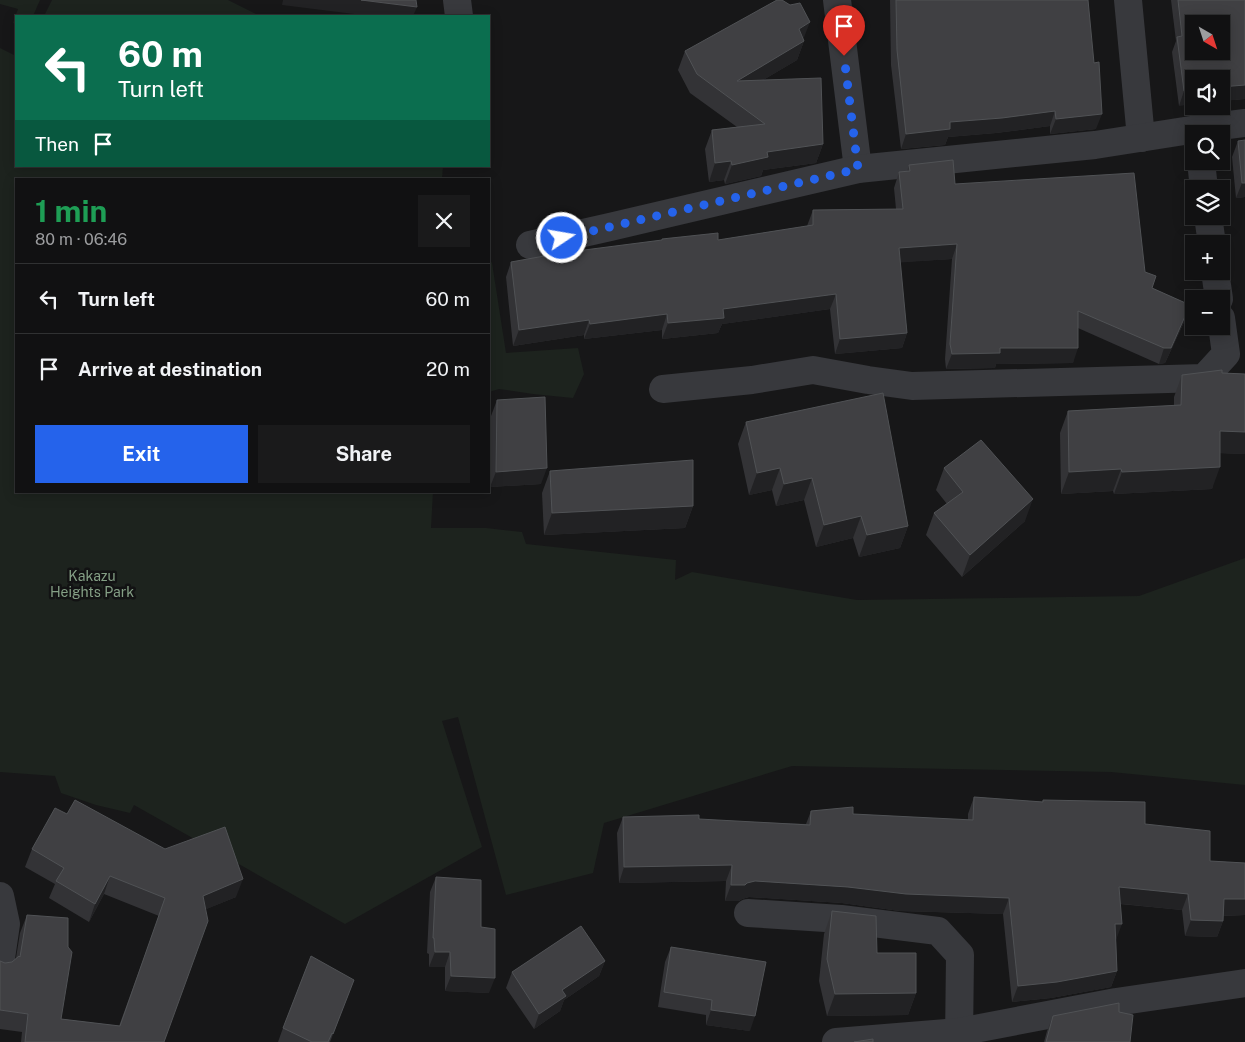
<!DOCTYPE html>
<html lang="en">
<head>
<meta charset="utf-8">
<style>
  :root { --surface:#111112; --page:#1a1a1b; --text:#f1f3f6; --muted:#9c9d9f; --line:#303132; --accent:#2563eb }
  body { margin:0; font-family:"Public Sans",sans-serif; background:var(--page); color:var(--text); height:100vh; display:flex; flex-direction:column; font-size:19px; white-space:nowrap }
  * { box-sizing:border-box; margin:0 }
  p { font-size:16px; color:var(--muted) }
  .icon { flex:none; width:28px; height:28px; fill:none; stroke:currentColor; stroke-width:2; stroke-linecap:round; stroke-linejoin:round }
  .map { position:relative; flex:1; overflow:hidden }
  .details { position:absolute; left:15px; top:178px; width:475px; height:315px; display:flex; flex-direction:column; background:var(--surface); border-radius:0px; box-shadow:0 2px 12px #0003,0 0 0 1px var(--line) }
  .details>* { flex:none }
  .banner { position:absolute; left:15px; top:15px; width:475px; height:152px; border-radius:0px; box-shadow:0 2px 12px #0003,0 0 0 1px var(--line); background:#0b6e4f; color:#fff; overflow:hidden }
  .needle { width:32px; rotate:141deg }
  .fabs { position:absolute; left:1185px; top:15px; display:grid; gap:10px }
  .fabs a { display:grid; place-items:center; width:45px; height:45px; border-radius:0px; background:var(--surface); box-shadow:0 2px 12px #0003,0 0 0 1px var(--line); font-size:25px }
  .pin { position:absolute; display:grid; place-items:center; width:42px; height:42px; color:#fff; margin:-51px -21px; border-radius:50% 50% 50% 0; rotate:-45deg; box-shadow:0 0 5px #0007 }
  .pin .icon { rotate:45deg }
  .me { position:absolute; width:55px; margin:-28px; rotate:78deg; stroke-linejoin:round; filter:drop-shadow(0 0 4px #0008) }
  .turn { display:flex; align-items:center; gap:18px; height:105px; padding:0 20px; font-size:22px }
  .turn .icon { width:65px; height:65px; stroke-width:2.5 }
  .turn b { display:block; font-size:35px; line-height:42px }
  .then { display:flex; align-items:center; height:48px; padding:0 20px; background:#0003; gap:10px; font-size:19px }
  .round { display:grid; place-items:center; flex:none; width:52px; height:52px; border-radius:0px; background:var(--page) }
  .head { display:flex; align-items:center; justify-content:space-between; height:85px; padding:0 20px }
  h1 { font-size:30px; font-weight:700; line-height:38px; color:#1e9e55 }
  .primary-button { display:flex; gap:10px; margin-top:auto; padding:10px 20px }
  .primary-button a { flex:1; height:58px; border-radius:0px; background:var(--accent); color:#fff; font-size:20px; font-weight:700; line-height:58px; text-align:center }
  .primary-button a+a { background:var(--page); color:var(--text) }
  ul { padding:0; list-style:none }
  li { display:flex; align-items:center; gap:15px; height:70px; padding:0 20px; border-top:1px solid var(--line) }
  li div { flex:1 }
  li b { display:block; font-size:19px }
  li em { font-style:normal }
  .map>svg:first-child { display:block }
  .green { fill:#1d231e }
  .lines { fill:none; stroke-linecap:round; stroke-linejoin:round }
  .minor { stroke:#38393d; stroke-width:28 }
  .wall { fill:#333336 }
  .shaded-wall { fill:#222224 }
  .building { fill:#404043; stroke:#505255; fill-rule:evenodd }
  .route { stroke:#2563eb; stroke-width:9; stroke-dasharray:0 16.2 }
  .labels { text-anchor:middle; stroke-width:5; stroke-linejoin:round; paint-order:stroke }
  .park-label { font-size:14px; fill:#849f85; stroke:#121213 }
</style>
</head>
<body>
<div class="map">
<svg width="1245" height="1042" viewBox="0 0 1245 1042">
  <rect width="100%" height="100%" fill="#171718"/>
  <g class="green">
    <path d="M0,0H40L33,16H16V24L13,23L18,9L0,4Z"/>
    <path d="M52,0H228L258,15L280,16H44Z"/>
    <path d="M0,48L16,56V166H443L442,179H16V491H433L431,528H486L522,532L526,544L676,560L675,580L692,572L857,600L1139,596L1245,558V785L1111,772L792,766L604,823L593,873L506,895L458,717L442,721L482,847L345,924L134,805L130,813L96,805L61,793L55,776L0,772Z"/>
    <path d="M489,259L492,263L506,353L578,348L584,374L573,398L533,394L499,389L489,392Z"/>
  </g>
  <g class="lines">
    <g class="minor">
      <path d="M457,0L459,16"/>
      <path d="M837,0L858,169"/>
      <path d="M1128,0L1141,138"/>
      <path d="M1201,161L1204,189"/>
      <path d="M1208,216L1212,244"/>
      <path d="M530,245L610,227L858,169L1095,145L1197,129L1245,123"/>
      <path d="M1215,271L1219,299"/>
      <path d="M663,389L752,380L813,370L868,380L912,386L1204,378L1226,354L1221,318"/>
      <path d="M0,896L6,924L0,965"/>
      <path d="M748,913L841,919L938,931L960,955L959,1042"/>
      <path d="M836,1042L959,1032L1116,1002L1245,983"/>
    </g>
  </g>
  <g class="wall">
    <path d="M890,0H1088L1096,129L1050,134V126L996,133L948,137L945,145L901,149L891,65Z"/>
    <path d="M1171,0H1245V99L1221,101V79L1179,106L1172,52L1176,41Z"/>
    <path d="M803,39L804,41L797,60L763,80L823,144L816,163L763,170L761,176L725,184L724,180L709,182L705,149L712,130L737,127L690,93L678,70L685,51Z"/>
    <path d="M1238,141L1245,197L1236,198L1232,157Z"/>
    <path d="M909,165L955,184L1145,272L1152,288L1190,305L1185,320L1165,363L1159,364L1078,328L1073,363L996,364L995,368L946,369L945,359L952,259L900,262L907,333L902,348L835,354L830,309L722,324L718,333L662,339V330L584,339V335L513,346L506,277L511,262L718,240L807,226L813,210L896,209L894,188L899,172H907Z"/>
    <path d="M1222,373L1245,374V454L1220,453L1212,489L1114,494L1113,491L1061,494L1060,433L1068,411L1174,406V397L1182,375Z"/>
    <path d="M497,400L541,484L490,487L491,416Z"/>
    <path d="M746,422L908,526L900,548L859,557L853,538L816,547L804,500L776,506L772,490L749,495L738,444Z"/>
    <path d="M944,468L1025,521L962,577L926,535L934,513L947,504L936,490Z"/>
    <path d="M550,471L693,506L685,528L544,535L542,493Z"/>
    <path d="M974,797L1042,802L1043,800L1145,824L1210,861L1245,863V915L1223,916V921L1217,937L1185,936L1182,910L1120,904L1116,940L1117,971L1111,987L1051,998L1012,1002L1003,914L900,911L842,903L749,897L742,899L739,901H725L726,881L619,883L617,833L623,817L806,824L811,811L853,814L968,820V814Z"/>
    <path d="M32,849L236,897L206,909L164,1042H21L22,1032L0,1029V961L5,963L12,962L16,958L20,933L27,915L61,1019L119,1026L159,916L104,894L89,922L49,898L55,884L25,867Z"/>
    <path d="M436,877L481,927L489,993L445,991V967H429V954L427,953L430,892Z"/>
    <path d="M832,911L877,953L916,993L908,1015L827,1016L819,981L824,934Z"/>
    <path d="M671,947L750,1031L706,1025V1015L658,1007L665,962Z"/>
    <path d="M605,961L599,976L564,1000L560,1011L534,1029L506,988L512,972Z"/>
    <path d="M354,980L330,1042H278L283,1028Z"/>
    <path d="M1119,1012L1130,1042H1044L1047,1031L1053,1016Z"/>
  </g>
  <g class="shaded-wall">
    <path d="M283,0H361L417,7L413,16H370L282,5Z"/>
    <path d="M810,22L803,40L799,29Z"/>
    <path d="M804,41L797,60L731,99L737,81Z"/>
    <path d="M1245,85V99L1221,101V87Z"/>
    <path d="M1194,90V104L1179,106L1184,91Z"/>
    <path d="M1055,111L1050,126L996,133L948,137L945,145L901,149L906,134L950,122Z"/>
    <path d="M1102,114L1096,129L1050,134L1056,119Z"/>
    <path d="M823,144L816,163L763,170L761,176L725,184L732,165L767,152Z"/>
    <path d="M731,161L724,180L709,182L715,163Z"/>
    <path d="M1242,183H1245V197L1236,198Z"/>
    <path d="M957,244L952,259L893,263L899,248Z"/>
    <path d="M836,294L830,309L722,324L718,333L662,339L668,323L723,309Z"/>
    <path d="M1190,305L1185,320L1165,363L1159,364L1164,348Z"/>
    <path d="M667,314L662,330L584,339L590,324Z"/>
    <path d="M589,320L584,335L513,346L519,330Z"/>
    <path d="M907,333L902,348L835,354L840,339Z"/>
    <path d="M1000,348H1078L1073,363L996,364L995,368L946,369L952,354Z"/>
    <path d="M1220,431L1245,432V454L1212,453Z"/>
    <path d="M1220,467L1212,489L1114,494L1122,472Z"/>
    <path d="M547,468L541,484L490,487L496,472Z"/>
    <path d="M780,468L772,490L749,495L757,473Z"/>
    <path d="M1121,469L1113,491L1061,494L1069,472Z"/>
    <path d="M812,478L804,500L776,506L784,484Z"/>
    <path d="M1033,499L1025,521L962,577L970,555Z"/>
    <path d="M693,506L685,528L544,535L552,513Z"/>
    <path d="M861,516L853,538L816,547L824,525Z"/>
    <path d="M908,526L900,548L859,557L867,535Z"/>
    <path d="M732,865L726,881L619,883L624,867Z"/>
    <path d="M110,876L104,894L89,922L95,904Z"/>
    <path d="M243,879L236,897L197,913L203,896Z"/>
    <path d="M755,881L1009,898L1003,914L900,911L842,903L749,897L742,899L739,901H725L731,885Z"/>
    <path d="M1119,887L1188,894L1182,910L1113,903Z"/>
    <path d="M1224,899H1245V915L1218,916Z"/>
    <path d="M1191,920L1223,921L1217,937L1185,936Z"/>
    <path d="M1115,924H1122L1116,940H1109Z"/>
    <path d="M435,952H450L445,967H429Z"/>
    <path d="M605,961L599,976L564,1000L560,1011L534,1029L539,1014L562,990Z"/>
    <path d="M1117,971L1111,987L1051,998L1012,1002L1018,986Z"/>
    <path d="M451,976L495,978L489,993L445,991Z"/>
    <path d="M916,993L908,1015L827,1016L835,994Z"/>
    <path d="M711,1010L755,1016L750,1031L706,1025Z"/>
  </g>
  <g class="building">
    <path d="M361,0H416L417,7Z"/>
    <path d="M777,0H782L790,5L800,3L810,22L799,29L804,41L737,81L821,78L823,144L767,152L768,157L732,165L731,161L715,163L712,130L765,124L697,74L685,51Z"/>
    <path d="M896,0H1088L1094,63L1099,62L1102,114L1056,119L1055,111L1002,118L950,122V129L906,134L897,50Z"/>
    <path d="M1178,0H1245V85L1221,87V79H1194V90L1184,91L1177,37L1182,36ZM1194,24H1221V51H1194Z"/>
    <path d="M1245,140V183H1242L1238,141Z"/>
    <path d="M953,160L955,184L1134,173L1145,272L1156,276L1152,288L1190,305L1171,348H1164L1078,311V348H1000V353L952,354L950,344L957,244L899,248L907,333L840,339L836,294L723,309L724,318L668,323L667,314L590,324L589,320L519,330L511,262L561,253L662,240V239L718,233V240L813,225V210L903,209L899,172L910,171L909,165Z"/>
    <path d="M1222,370V373L1245,374V432L1220,431V467L1122,472L1121,469L1069,472L1068,411L1181,405L1182,375Z"/>
    <path d="M883,393L908,526L867,535L861,516L824,525L812,478L784,484L780,468L757,473L746,422Z"/>
    <path d="M545,397L547,468L496,472L497,400Z"/>
    <path d="M981,440L1033,499L970,555L934,513L963,492L944,468Z"/>
    <path d="M693,460V506L552,513L550,471Z"/>
    <path d="M974,797L1043,802V800L1145,802V824L1210,831V861L1245,863V899H1224L1223,921L1191,920L1188,894L1119,887L1122,924H1115L1117,971L1057,982L1018,986L1009,898L906,894L848,887L755,881L747,883L745,885H731L732,865L624,867L623,817L699,815V819L810,825L811,811L853,807V814L973,820Z"/>
    <path d="M75,800L165,849L225,827L243,879L203,896L208,921L164,1042H25L28,1014L0,1010V961L5,963L12,962L19,956L20,957L27,915L68,918V947L72,952L61,1019L120,1026L165,898L110,876L95,904L56,881L64,868L32,849L55,808L67,814Z"/>
    <path d="M436,877L481,880V927L495,929V978L451,976L450,952H435L434,938H433Z"/>
    <path d="M832,911L876,916L877,953H916V993L835,994L827,959Z"/>
    <path d="M581,926L605,961L562,990L566,996L539,1014L512,972Z"/>
    <path d="M671,947L766,962L755,1016L711,1010L712,1000L664,992Z"/>
    <path d="M311,956L354,980L333,1034L332,1033L328,1042H312L283,1028Z"/>
    <path d="M1119,1003V1012L1133,1015L1130,1042H1046L1053,1016Z"/>
    <path d="M873,1039V1042H854Z"/>
  </g>
  <g class="lines">
    <path class="route" d="M562,238L858,169L844,56"/>
  </g>
  <g class="labels">
    <g class="park-label">
      <text x="92" y="581">Kakazu<tspan x="92" dy="16">Heights Park</tspan></text>
    </g>
  </g>
</svg>
<div class="fabs">
<a><svg class="needle" viewBox="-14 -14 28 28"><path d="M0-13l5 13h-10z" fill="#e53935"/><path d="M0 13l5-13h-10z" fill="#9c9d9f"/></svg></a>
<a><svg class="icon" aria-label="sound" viewBox="0 0 24 24"><path d="M4 9h4l5-4v14l-5-4H4zM17 9q2 3 0 6"/></svg></a>
<a><svg class="icon" aria-label="search" viewBox="0 0 24 24"><circle cx="10" cy="10" r="6"/><path d="M15 15l6 6"/></svg></a>
<a><svg class="icon" aria-label="layers" viewBox="0 0 24 24"><path d="M12 4l9 5-9 5-9-5zM3 14l9 5 9-5"/></svg></a>
<a>+</a>
<a>−</a>
</div>
<div class="pin" style="left:844px;top:56px;background:#d93025"><svg class="icon" aria-label="arrive" viewBox="0 0 24 24"><path d="M6 21V4h12l-3 4 3 4H6"/></svg></div>
<svg class="me" style="left:562px;top:238px" viewBox="-20 -20 40 40"><circle r="17" fill="#2563eb" stroke="#fff" stroke-width="3"/><path d="M0-11L8 9 0 5-8 9z" fill="#fff"/></svg>
<div class="banner">
<div class="turn"><svg class="icon" aria-label="left" viewBox="0 0 24 24"><path d="M17 20v-9H6M10 6l-5 5 5 5"/></svg><div><b>60 m</b>Turn left</div></div>
<div class="then">Then<svg class="icon" aria-label="arrive" viewBox="0 0 24 24"><path d="M6 21V4h12l-3 4 3 4H6"/></svg></div>
</div>
<section class="details">
<div class="head"><div><h1>1 min</h1><p>80 m · 06:46</p></div><a class="round"><svg class="icon" aria-label="close" viewBox="0 0 24 24"><path d="M6 6l12 12M18 6L6 18"/></svg></a></div>
<ul>
<li><svg class="icon" aria-label="left" viewBox="0 0 24 24"><path d="M17 20v-9H6M10 6l-5 5 5 5"/></svg><div><b>Turn left</b></div><em>60 m</em></li>
<li><svg class="icon" aria-label="arrive" viewBox="0 0 24 24"><path d="M6 21V4h12l-3 4 3 4H6"/></svg><div><b>Arrive at destination</b></div><em>20 m</em></li>
</ul>
<div class="primary-button"><a>Exit</a><a>Share</a></div>
</section>
</div>
</body>
</html>
